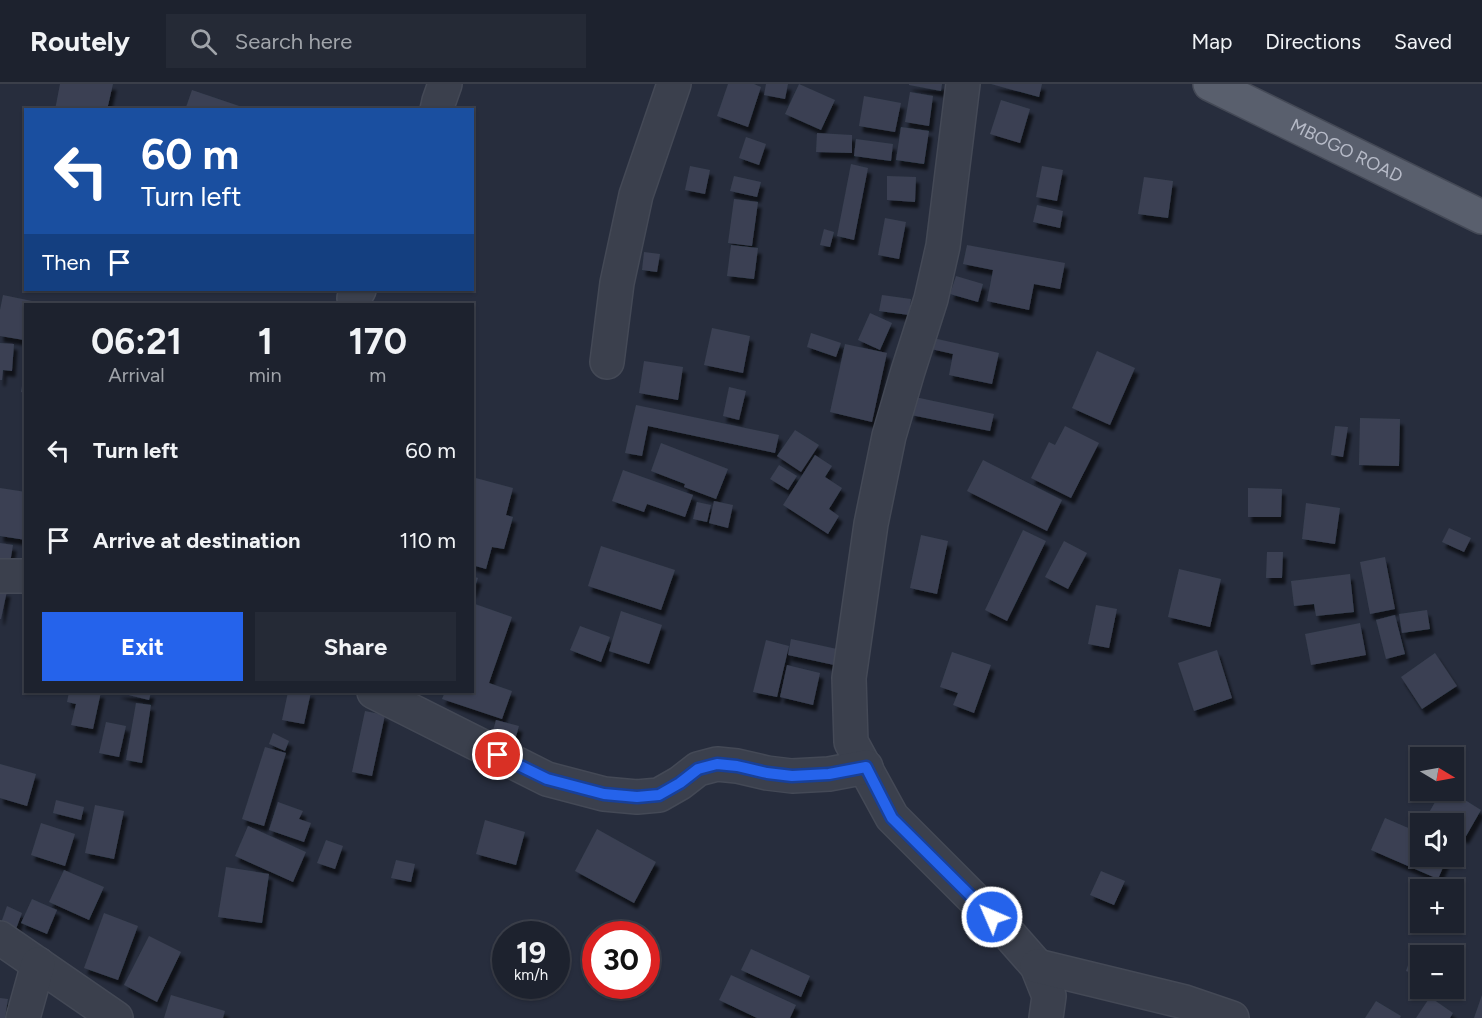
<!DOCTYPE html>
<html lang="en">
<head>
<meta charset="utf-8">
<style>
  :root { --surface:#1d222e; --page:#252a36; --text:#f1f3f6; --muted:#a0a4aa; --line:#3b3f4a; --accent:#2563eb }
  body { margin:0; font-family:Figtree,sans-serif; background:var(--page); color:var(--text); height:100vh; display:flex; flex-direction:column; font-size:22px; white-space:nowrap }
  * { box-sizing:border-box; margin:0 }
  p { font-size:20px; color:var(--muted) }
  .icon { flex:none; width:33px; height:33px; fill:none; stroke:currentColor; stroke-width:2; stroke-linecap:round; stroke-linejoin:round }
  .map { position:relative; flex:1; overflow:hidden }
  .details { position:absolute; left:24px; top:219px; width:450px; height:390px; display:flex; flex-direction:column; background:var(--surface); border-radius:0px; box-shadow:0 2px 4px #0004,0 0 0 2px var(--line) }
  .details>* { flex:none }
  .banner { position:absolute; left:24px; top:24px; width:450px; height:183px; border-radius:0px; box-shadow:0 2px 4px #0004,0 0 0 2px var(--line); background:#1a4fa0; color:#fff; overflow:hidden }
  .needle { width:39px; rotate:100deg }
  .controls { position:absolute; left:1410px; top:663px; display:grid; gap:12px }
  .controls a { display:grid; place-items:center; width:54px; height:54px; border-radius:0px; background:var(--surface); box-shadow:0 2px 4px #0004,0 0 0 2px var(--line); font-size:30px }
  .speed { position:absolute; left:492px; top:837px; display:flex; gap:12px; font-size:30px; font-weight:700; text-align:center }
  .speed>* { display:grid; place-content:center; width:78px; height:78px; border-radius:50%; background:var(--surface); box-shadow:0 2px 4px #0004,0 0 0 2px var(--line); line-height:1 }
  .speed small { font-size:15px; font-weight:400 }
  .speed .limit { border:9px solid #d22; background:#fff; color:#111 }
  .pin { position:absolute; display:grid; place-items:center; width:51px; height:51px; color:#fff; margin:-26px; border:3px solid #fff; border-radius:50%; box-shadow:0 2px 6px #0007 }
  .me { position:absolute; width:66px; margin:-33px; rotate:315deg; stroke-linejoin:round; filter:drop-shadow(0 0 4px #0008) }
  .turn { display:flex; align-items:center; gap:21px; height:126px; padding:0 18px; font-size:27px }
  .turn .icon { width:78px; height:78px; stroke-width:2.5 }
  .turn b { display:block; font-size:42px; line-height:51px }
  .then { display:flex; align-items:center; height:57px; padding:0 18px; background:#0003; gap:12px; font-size:22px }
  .eta { display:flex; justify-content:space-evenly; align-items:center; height:102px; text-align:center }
  .eta b { font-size:36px; font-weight:700; line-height:42px }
  .primary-button { display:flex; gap:12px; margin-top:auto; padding:12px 18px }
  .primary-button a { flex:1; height:69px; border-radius:0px; background:var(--accent); color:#fff; font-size:24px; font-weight:700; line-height:69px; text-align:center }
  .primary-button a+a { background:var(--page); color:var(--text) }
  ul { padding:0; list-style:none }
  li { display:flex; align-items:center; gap:18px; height:90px; padding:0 18px }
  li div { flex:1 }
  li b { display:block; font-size:22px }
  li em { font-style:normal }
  header { display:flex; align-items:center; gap:36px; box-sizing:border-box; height:84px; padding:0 30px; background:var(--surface); border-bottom:2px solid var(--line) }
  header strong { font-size:28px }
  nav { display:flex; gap:33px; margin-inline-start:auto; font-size:21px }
  .search { width:420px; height:54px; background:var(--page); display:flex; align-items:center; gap:15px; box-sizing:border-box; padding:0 21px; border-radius:0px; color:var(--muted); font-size:22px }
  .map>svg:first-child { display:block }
  .building { fill:#3a4152; filter:url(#shadow) }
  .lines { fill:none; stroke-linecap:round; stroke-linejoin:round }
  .minor-casing { stroke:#444956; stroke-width:36 }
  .major-casing { stroke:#444956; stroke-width:36 }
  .minor { stroke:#3b404d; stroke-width:33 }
  .major { stroke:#595f6d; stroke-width:33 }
  .route-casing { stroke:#184099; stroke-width:15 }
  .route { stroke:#2563eb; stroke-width:10 }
  .labels { text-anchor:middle; stroke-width:6; stroke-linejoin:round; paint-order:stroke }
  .street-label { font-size:18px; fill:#b7bbc8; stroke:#202532 }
</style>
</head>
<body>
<header>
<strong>Routely</strong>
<div class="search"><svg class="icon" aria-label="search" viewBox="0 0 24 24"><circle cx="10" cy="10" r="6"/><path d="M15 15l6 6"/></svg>Search here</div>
<nav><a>Map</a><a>Directions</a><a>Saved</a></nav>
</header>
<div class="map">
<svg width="1482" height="934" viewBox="0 0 1482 934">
  <defs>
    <filter id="shadow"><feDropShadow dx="3.5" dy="6" stdDeviation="1.5" flood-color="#0009"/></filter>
  </defs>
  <rect width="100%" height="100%" fill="#272d3d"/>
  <g class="building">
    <path d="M60,0H113L107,26H55Z"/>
    <path d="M728,0H754L761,3L748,43L717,32Z"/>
    <path d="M766,0H788L785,15L764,11Z"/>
    <path d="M799,0L835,16L821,46L785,30Z"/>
    <path d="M909,0H942L941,7L909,1Z"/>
    <path d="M991,0H1042L1039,13Z"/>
    <path d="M192,6L248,25V26H185Z"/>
    <path d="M910,8L933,12L929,42L905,38Z"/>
    <path d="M864,12L901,19L895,48L859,42Z"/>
    <path d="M1001,16L1030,25L1020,59L990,50Z"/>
    <path d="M901,43L929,47L924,80L896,76Z"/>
    <path d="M817,49L852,51V69L816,68Z"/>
    <path d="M746,53L766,60L759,81L739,74Z"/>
    <path d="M856,55L893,60L891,77L854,72Z"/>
    <path d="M851,80L868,84L854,156L837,152Z"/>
    <path d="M690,82L710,86L705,110L685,106Z"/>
    <path d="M1042,82L1063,86L1057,117L1036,113Z"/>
    <path d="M734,92L761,98L757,113L730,107Z"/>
    <path d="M887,92L916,93L915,118L887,116Z"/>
    <path d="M1144,93L1173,97L1168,134L1138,130Z"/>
    <path d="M734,115L758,118L752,162L728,159Z"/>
    <path d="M1037,121L1063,127L1060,144L1033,138Z"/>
    <path d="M885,134L906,138L899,175L878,171Z"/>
    <path d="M824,145L834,148L830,163L820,161Z"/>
    <path d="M731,161L758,164L754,195L727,192Z"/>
    <path d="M967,161L1065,179L1060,205L1034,200L1029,226L987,217L993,186L963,180Z"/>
    <path d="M644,168L660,170L657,188L642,186Z"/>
    <path d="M956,192L983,200L978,218L950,210Z"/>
    <path d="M3,211L32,217L31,220H26V250L24,256L0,252V226Z"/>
    <path d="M882,211L911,215L909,231L879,227Z"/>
    <path d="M870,229L892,239L880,266L858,256Z"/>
    <path d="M712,244L750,252L743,289L704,281Z"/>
    <path d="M811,249L841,259L836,273L807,263Z"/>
    <path d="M933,254L999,269L992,300L949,291L953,270L931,265Z"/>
    <path d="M0,259L14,260L12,287L3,286L2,296H0Z"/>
    <path d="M845,260L887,269L872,338L830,328Z"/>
    <path d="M1097,267L1135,284L1110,341L1072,324Z"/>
    <path d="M644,277L683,283L678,316L639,309Z"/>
    <path d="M24,290H26V309L21,308Z"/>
    <path d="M729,303L746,307L739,336L723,332Z"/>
    <path d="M915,313L994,330L990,347L911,331Z"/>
    <path d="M636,321L779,351L775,369L648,342L642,372L625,369Z"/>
    <path d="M1360,334L1400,335L1399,382L1359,381Z"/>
    <path d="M1065,342L1099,359L1071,414L1031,394L1049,358L1055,361Z"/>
    <path d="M1335,342L1348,343L1343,373L1331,371Z"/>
    <path d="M795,346L819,361L801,388L777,372Z"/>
    <path d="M661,359L728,385L716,415L684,403L685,400L651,387Z"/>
    <path d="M815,371L832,382L825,393L842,404L829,425L839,432L828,450L783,421Z"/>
    <path d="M983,376L1062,416L1047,447L967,407Z"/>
    <path d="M779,381L797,392L788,406L770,395Z"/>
    <path d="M623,386L693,411L685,433L647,420L644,428L612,417Z"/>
    <path d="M472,393L513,404L506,431L513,433L504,465L492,463L486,485L472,481Z"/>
    <path d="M0,404L26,408V456L0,452Z"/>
    <path d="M1248,404L1282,405L1281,433H1248Z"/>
    <path d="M714,417L733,421L728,444L709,439Z"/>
    <path d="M697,418L711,421L707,438L693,435Z"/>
    <path d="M1306,419L1340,424L1335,460L1302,455Z"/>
    <path d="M1449,444L1471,454L1464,468L1442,458Z"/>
    <path d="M1023,446L1046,457L1007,537L985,526Z"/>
    <path d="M921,451L948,457L937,510L910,504Z"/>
    <path d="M1064,457L1087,469L1068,505L1045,493Z"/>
    <path d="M0,459L13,461L10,479L0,476Z"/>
    <path d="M601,462L675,486L661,526L588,502Z"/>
    <path d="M1267,468H1283L1282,494H1266Z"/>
    <path d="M1385,473L1395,525L1370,530L1360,478Z"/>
    <path d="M1179,485L1221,495L1210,543L1168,533Z"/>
    <path d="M1350,490L1354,528L1316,532L1314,520L1294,522L1291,497Z"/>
    <path d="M472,492L478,494L473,508H472Z"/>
    <path d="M0,506L7,507L1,535H0Z"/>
    <path d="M475,520L512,533L489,599L512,607L502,635L442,615L445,608H472V526Z"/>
    <path d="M1096,521L1117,525L1109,564L1088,560Z"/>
    <path d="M1427,526L1430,545L1402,549L1399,530Z"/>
    <path d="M621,527L662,541L649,580L609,567Z"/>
    <path d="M1395,531L1405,570L1386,575L1376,536Z"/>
    <path d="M1360,539L1366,571L1311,581L1305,550Z"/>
    <path d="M580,542L610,553L601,578L570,566Z"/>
    <path d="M791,555L837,565L834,581L788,571Z"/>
    <path d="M766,556L789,562L777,613L753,608Z"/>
    <path d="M1217,566L1232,614L1194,627L1178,579Z"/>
    <path d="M952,568L991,581L974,629L953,621L958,609L940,603Z"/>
    <path d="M1435,569L1457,602L1422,625L1401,593Z"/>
    <path d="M787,581L820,589L813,621L780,613Z"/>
    <path d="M69,608H101L93,645L71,641L76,620L67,618Z"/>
    <path d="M116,608H151L149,616Z"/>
    <path d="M288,608H311L304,640L282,636Z"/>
    <path d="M136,619L151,621L142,679L126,676Z"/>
    <path d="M365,627L385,631L372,692L352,688Z"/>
    <path d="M496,636L519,642L515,656L492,650Z"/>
    <path d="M106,638L126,642L119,673L99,669Z"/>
    <path d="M273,649L289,657L285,667L269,660Z"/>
    <path d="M265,663L286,669L264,742L242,735Z"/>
    <path d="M0,680L36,690L27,722L0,714Z"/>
    <path d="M1442,706H1449L1481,726L1465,754L1454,748V740H1439L1427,732Z"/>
    <path d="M56,716L84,723L81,736L53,729Z"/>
    <path d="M278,718L303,727L299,735L311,739L304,758L269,746Z"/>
    <path d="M95,721L124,727L114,775L85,769Z"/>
    <path d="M1385,734L1420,749V772H1448L1438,795L1371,766Z"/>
    <path d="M485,736L525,748L516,781L476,770Z"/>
    <path d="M41,739L75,750L65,782L31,771Z"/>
    <path d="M248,742L306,768L293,798L235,772Z"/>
    <path d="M597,745L656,778L634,819L575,787Z"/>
    <path d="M326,756L343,762L335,785L317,779Z"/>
    <path d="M396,776L415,780L411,798L391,794Z"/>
    <path d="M226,783L269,790L262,839L218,833Z"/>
    <path d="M64,786L104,803L89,836L49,818Z"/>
    <path d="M1101,787L1125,797L1114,821L1090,811Z"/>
    <path d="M32,815L57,826L47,850L21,839Z"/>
    <path d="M7,822L22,829L16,845L1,839Z"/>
    <path d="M104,829L138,842L118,896L84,884Z"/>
    <path d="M149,852L181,868L157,918L124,901Z"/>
    <path d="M751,865L810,892L801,913L741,886Z"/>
    <path d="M1412,870L1420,873V892L1406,887Z"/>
    <path d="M731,891L796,921L790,934H757L719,916Z"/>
    <path d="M171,911L225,927L223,934H164Z"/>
    <path d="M1482,911V934H1474Z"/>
    <path d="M1430,913L1453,929L1450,934H1416Z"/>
    <path d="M0,914L8,915L5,934H0Z"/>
    <path d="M1376,917L1401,932L1400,934H1365Z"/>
  </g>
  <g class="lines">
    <g class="minor-casing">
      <g id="minor">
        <path d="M963,0L943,162L931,215L908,287L889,352L871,440L849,594L851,658L892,733L1008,849L1037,882L1049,912L1046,934"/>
        <path d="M437,26L439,17L445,0"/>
        <path d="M354,214L359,206"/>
        <path d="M607,278L617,199L636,111L674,0"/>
        <path d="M0,492H26"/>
        <path d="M374,608L547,695L604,710L637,713L659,711L680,699L698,685L717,680L737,682L767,689L792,692L829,690L866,683"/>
        <path d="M0,854L116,934"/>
        <path d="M1037,882L1185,918L1232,934"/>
        <path d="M23,934L38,880"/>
      </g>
    </g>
    <g class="major-casing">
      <g id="major">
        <path id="s1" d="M1210,0L1482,133"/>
      </g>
    </g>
    <use href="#minor" class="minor"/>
    <use href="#major" class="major"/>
  </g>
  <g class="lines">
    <g class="route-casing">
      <path id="route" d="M498,671L547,695L604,710L637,713L659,711L680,699L698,685L717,680L737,682L767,689L792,692L829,690L866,683L892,734L992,833"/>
    </g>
    <use href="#route" class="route"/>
  </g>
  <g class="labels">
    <g class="street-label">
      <text dy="6" stroke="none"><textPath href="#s1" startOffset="152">MBOGO ROAD</textPath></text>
    </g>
  </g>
</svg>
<div class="controls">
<a><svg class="needle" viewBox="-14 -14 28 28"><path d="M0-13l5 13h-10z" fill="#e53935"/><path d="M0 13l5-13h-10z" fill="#a0a4aa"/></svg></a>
<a><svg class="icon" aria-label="sound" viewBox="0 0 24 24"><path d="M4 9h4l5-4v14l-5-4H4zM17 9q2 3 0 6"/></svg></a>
<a>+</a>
<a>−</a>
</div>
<div class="speed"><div>19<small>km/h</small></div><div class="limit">30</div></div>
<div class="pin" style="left:498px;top:671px;background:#d93025"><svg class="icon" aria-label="arrive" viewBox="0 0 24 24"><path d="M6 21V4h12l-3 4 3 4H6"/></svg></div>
<svg class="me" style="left:992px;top:833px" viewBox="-20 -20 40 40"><circle r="17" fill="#2563eb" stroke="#fff" stroke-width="3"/><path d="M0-11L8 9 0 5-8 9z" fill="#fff"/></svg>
<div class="banner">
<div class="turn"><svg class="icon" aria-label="left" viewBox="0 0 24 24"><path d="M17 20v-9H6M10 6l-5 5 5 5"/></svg><div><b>60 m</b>Turn left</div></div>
<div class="then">Then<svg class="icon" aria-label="arrive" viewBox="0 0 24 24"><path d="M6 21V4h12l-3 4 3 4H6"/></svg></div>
</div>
<section class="details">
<div class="eta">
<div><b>06:21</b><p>Arrival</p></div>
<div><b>1</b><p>min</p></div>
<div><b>170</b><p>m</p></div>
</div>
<ul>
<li><svg class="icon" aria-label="left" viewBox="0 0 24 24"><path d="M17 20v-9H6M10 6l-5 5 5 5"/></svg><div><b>Turn left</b></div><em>60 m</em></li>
<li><svg class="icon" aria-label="arrive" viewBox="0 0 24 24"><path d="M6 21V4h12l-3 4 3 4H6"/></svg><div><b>Arrive at destination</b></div><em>110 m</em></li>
</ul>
<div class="primary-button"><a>Exit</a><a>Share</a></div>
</section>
</div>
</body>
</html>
